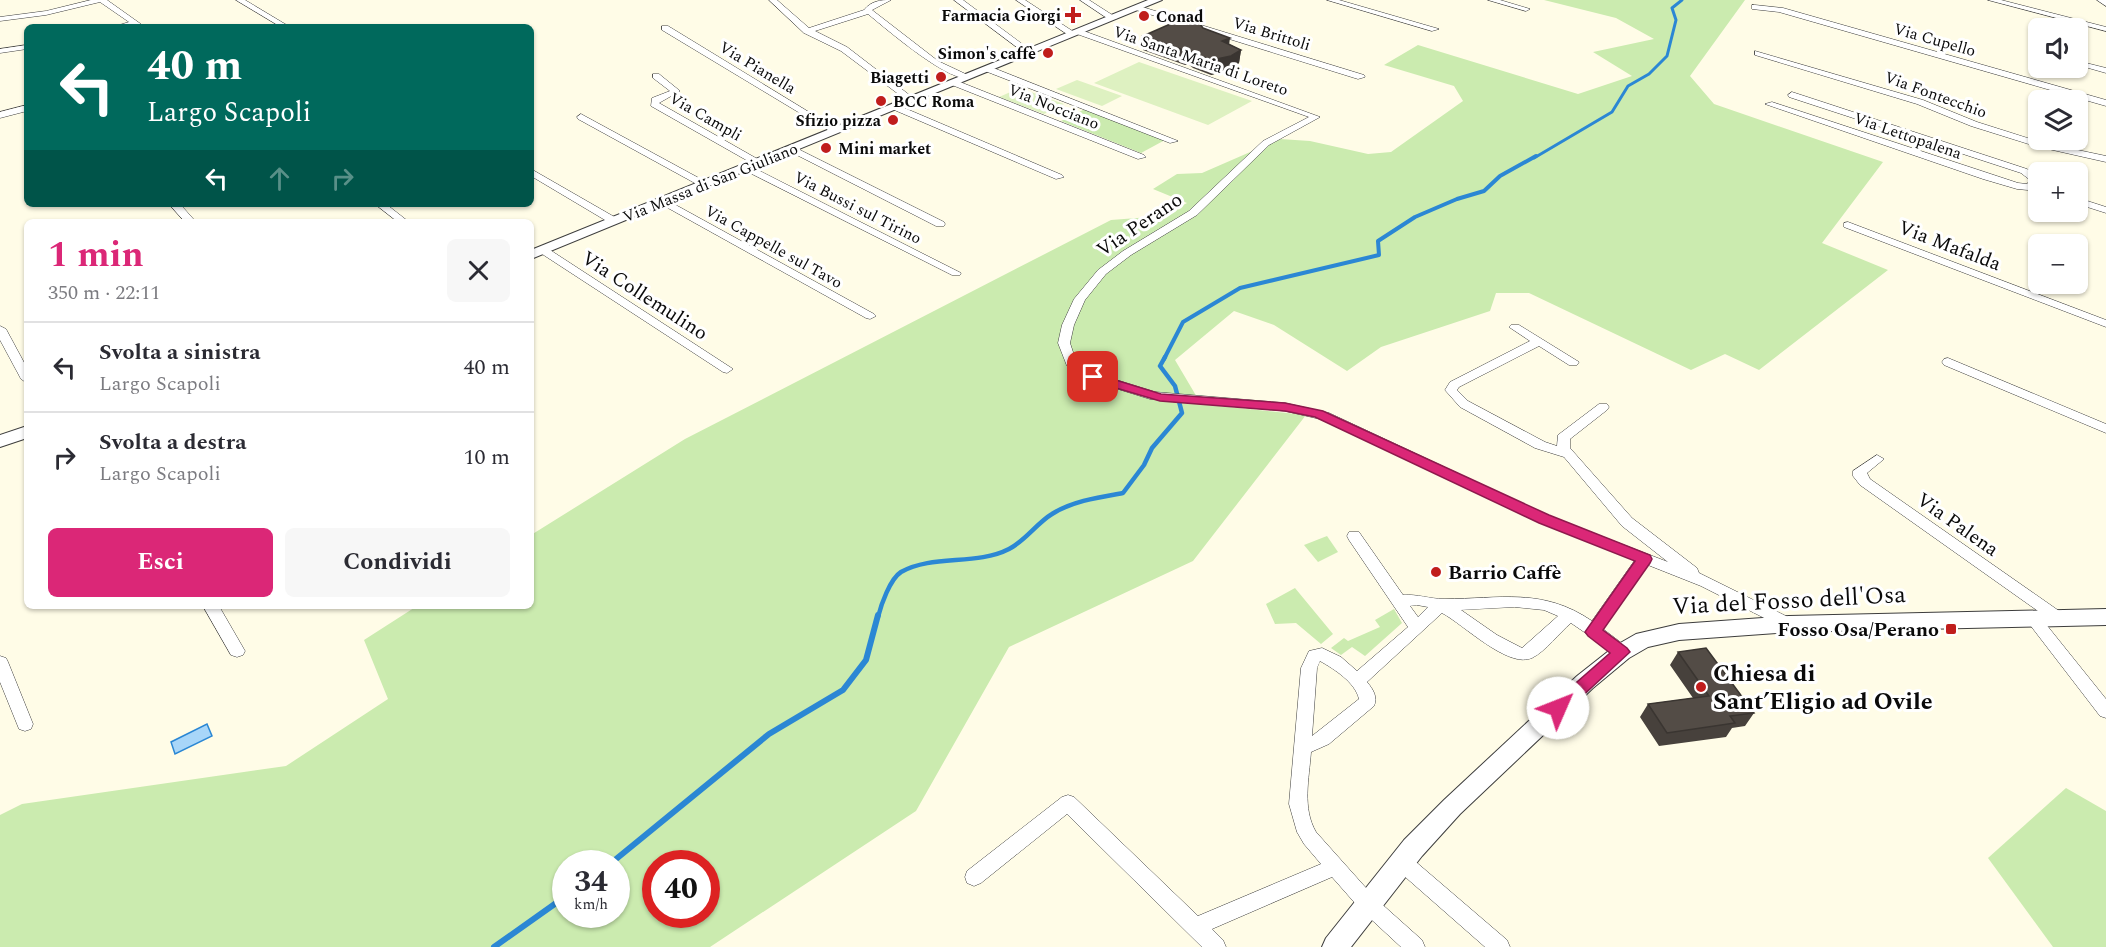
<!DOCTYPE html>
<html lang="it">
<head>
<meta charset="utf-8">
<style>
  :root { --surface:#fff; --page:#f7f7f7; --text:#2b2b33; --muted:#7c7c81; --line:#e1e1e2; --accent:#db2777 }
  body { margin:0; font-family:Spectral,serif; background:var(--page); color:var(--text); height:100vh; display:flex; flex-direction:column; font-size:22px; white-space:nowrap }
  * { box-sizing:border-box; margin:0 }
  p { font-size:20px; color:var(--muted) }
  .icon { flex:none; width:33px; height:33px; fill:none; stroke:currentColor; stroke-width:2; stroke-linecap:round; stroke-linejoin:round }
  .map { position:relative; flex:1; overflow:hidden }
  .panel { position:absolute; left:24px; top:219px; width:510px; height:390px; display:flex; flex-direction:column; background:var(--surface); border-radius:9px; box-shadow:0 2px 4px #0004 }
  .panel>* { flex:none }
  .top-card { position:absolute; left:24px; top:24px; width:510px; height:183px; border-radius:9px; box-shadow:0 2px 4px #0004; background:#00695c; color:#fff; overflow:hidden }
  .controls { position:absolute; left:2028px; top:18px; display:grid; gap:12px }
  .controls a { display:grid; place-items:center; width:60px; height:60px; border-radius:9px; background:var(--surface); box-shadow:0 2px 4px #0004; font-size:30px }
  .speed { position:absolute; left:552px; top:850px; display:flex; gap:12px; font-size:30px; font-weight:700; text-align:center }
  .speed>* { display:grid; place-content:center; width:78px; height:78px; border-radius:50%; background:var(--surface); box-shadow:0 2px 4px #0004; line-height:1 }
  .speed small { font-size:15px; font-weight:400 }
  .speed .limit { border:9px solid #d22; background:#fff; color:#111 }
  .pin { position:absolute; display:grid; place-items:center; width:51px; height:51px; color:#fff; margin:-26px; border-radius:12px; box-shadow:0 3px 9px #0006 }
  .me { position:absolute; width:66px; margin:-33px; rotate:46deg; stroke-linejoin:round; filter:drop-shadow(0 0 4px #0008) }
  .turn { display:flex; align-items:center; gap:21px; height:126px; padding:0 24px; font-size:27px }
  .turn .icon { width:78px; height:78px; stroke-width:2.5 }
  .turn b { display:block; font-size:42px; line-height:51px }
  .lanes { display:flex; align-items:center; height:57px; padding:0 24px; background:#0003; justify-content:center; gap:30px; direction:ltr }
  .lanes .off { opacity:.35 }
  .round { display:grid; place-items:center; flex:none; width:63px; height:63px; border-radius:9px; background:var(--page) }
  .headline { display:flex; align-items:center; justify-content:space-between; height:102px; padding:0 24px }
  h1 { font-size:36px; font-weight:700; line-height:45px; color:var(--accent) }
  .button { display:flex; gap:12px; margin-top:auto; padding:12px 24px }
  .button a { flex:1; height:69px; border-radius:9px; background:var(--accent); color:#fff; font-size:24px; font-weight:700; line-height:69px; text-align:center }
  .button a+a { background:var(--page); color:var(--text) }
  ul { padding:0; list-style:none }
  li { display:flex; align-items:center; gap:18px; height:90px; padding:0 24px; border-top:2px solid var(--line) }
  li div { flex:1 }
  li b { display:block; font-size:22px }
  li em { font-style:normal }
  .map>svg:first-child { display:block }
  .green { fill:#cbebaf; fill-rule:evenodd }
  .pitch { fill:#def1c1 }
  .water { fill:#a8d6f9; stroke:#2b87d4; stroke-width:1.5 }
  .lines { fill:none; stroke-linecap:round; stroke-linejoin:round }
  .stream-far3 { stroke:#2b87d4; stroke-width:3 }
  .stream-far2 { stroke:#2b87d4; stroke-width:4 }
  .stream-far1 { stroke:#2b87d4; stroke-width:4.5 }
  .stream { stroke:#2b87d4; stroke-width:6 }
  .minor-casing { stroke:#3d3d3d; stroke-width:1 }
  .tertiary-casing { stroke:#3d3d3d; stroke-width:2 }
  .minor { fill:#fff; fill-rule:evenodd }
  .tertiary { fill:#fff; fill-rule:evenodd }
  .wall { fill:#47413c }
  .shaded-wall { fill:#3a3531 }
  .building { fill:#534c46; stroke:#3a3531; stroke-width:1.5 }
  .route { fill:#db2777; stroke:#8e194d; stroke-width:1.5 }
  .poi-dot { fill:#c01d1c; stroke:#fff; stroke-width:2 }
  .labels { text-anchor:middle; stroke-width:6; stroke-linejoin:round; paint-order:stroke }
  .far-poi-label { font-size:16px; font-weight:bold; fill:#0a0a0a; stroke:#fff; text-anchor:end }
  .far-street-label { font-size:16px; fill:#0a0a0a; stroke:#fff }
  .street-label { font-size:20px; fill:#0a0a0a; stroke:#fff }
  .poi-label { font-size:20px; font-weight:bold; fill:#0a0a0a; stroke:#fff; text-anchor:start }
  .near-street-label { font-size:24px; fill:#0a0a0a; stroke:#fff }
  .near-poi-label { font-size:24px; font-weight:bold; fill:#0a0a0a; stroke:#fff; text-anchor:start }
</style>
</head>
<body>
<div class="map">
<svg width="2106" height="947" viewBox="0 0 2106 947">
  <rect width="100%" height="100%" fill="#fffce7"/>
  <g class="green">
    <path d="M1544,0H1745L1690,76L1714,104L1883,162L1822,243L1888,270L1759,370L1725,354L1691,370L1529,293H1496L1490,311L1381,347L1347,371L1274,325L1234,311L1175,360L1201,404L1306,415L1193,561L1009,647L916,811L710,947H0V815L22,804L286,766L388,699L364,640L417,606H531V535L685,439L1111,220L1163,216L1187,203L1153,189L1177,174L1202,173L1280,139L1310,141L1368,154L1391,152L1463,101L1454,86L1384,65L1418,45L1578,94L1632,76L1593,52L1654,39L1616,18ZM566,864H616V915H566ZM656,864H706V915H656Z"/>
    <path d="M1085,109L1165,140L1141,153L1061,121Z"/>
    <path d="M1327,536L1338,552L1318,562L1304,545Z"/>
    <path d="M1295,588L1333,634L1321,644L1296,623L1275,624L1266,604Z"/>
    <path d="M1394,609L1402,623L1365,656L1352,647L1341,655L1331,648L1344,638L1348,641L1380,627L1375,620Z"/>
    <path d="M2066,788L2106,811V947H2053L1988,858Z"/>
  </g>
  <g class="pitch">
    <path d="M1139,62L1252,101L1208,125L1094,83Z"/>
    <path d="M1077,80L1122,96L1102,106L1056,89Z"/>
    <path d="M1020,88L1064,104L1044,114L999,97Z"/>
  </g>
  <path class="water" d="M207,724L212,736L175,754L171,742Z"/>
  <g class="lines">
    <path class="stream-far3" d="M1534,158L1612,112L1628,86L1649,74L1667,56L1676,20L1672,8L1682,0"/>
    <path class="stream-far2" d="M1164,359L1183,322L1240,288L1379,255L1378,241L1415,217L1457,199L1484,191L1500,176L1536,156"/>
    <path class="stream-far1" d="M878,617C881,605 890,579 901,572C933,554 976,566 1009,549C1025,541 1037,523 1052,514C1072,501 1100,497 1123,493L1144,465L1152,448L1182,413L1175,386L1160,366L1165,357"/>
    <g class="stream">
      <path d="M610,864L769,734L843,690L866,660L878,615"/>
      <path d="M494,947L566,896"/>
    </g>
    <g class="minor-casing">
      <g id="minor">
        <path d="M91,0H107L145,27H113L129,22L100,2L46,15L0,21V17L46,11Z"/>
        <path d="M236,0H245L290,27H281Z"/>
        <path d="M769,0H777L809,28L864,10C871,1 880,0 891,0L872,10L938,61L972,77C954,88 884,27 868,14L815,31L847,47L916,100L909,102L841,51L804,33Z"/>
        <path d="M954,0H963L1033,52L1026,54Z"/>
        <path d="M1016,0H1025L1074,32L1081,30L1320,117L1269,145L1197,215L1131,255L1106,274L1085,300L1074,325L1070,343L1076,361L1097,374L1155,392L1285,403L1329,413L1549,516L1668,562L1622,526L1564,457L1535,448L1460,407L1445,390L1450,382L1530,341L1509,327L1511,325H1519L1579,362L1577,365H1569L1539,346L1459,387L1457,390L1468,401L1545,442L1557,446L1558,435L1599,404H1607L1609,407L1607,410L1570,439V448L1632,518L1697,568L1699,573L1794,620L1797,624L1794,628L1789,630L1784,628L1701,586L1648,565L1603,629L1628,648L1630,652L1628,656L1622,658L1571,623C1559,633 1546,651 1532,658C1508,669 1463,624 1442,613L1367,682C1373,689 1378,697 1374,706L1329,744L1311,752C1309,779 1302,808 1316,832L1375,898L1422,940L1425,947H1401L1361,910L1332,877L1212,929L1223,940L1226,947H1202L1067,814L981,883L974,886L967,883L965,877L967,871L1062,797L1068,795L1074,797L1198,916L1321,864L1304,844L1297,832L1289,804L1301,668L1309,651L1322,648L1341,657L1357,671L1408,627L1349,540L1347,536L1349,532H1359L1403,595C1417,594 1430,599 1444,599C1500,599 1542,587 1592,621L1635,560L1539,522L1320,419L1285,411L1150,399L1089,380L1067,366L1058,343L1062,325L1074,299L1098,270L1123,251L1189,211L1263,141L1309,117L1077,34L1070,36ZM1417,605L1428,607L1418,617L1410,606ZM1515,607L1544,610L1558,616L1522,648L1497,635L1461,610ZM1320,661C1334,669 1355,682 1359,699L1312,736L1317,668Z"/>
        <path d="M1080,0H1089L1117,18L1110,20Z"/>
        <path d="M1327,0H1339L1439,29L1432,31Z"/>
        <path d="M1488,0H1500L1530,9L1526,11Z"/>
        <path d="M1988,0H2001L2106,27V31Z"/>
        <path d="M2097,0H2106V6Z"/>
        <path d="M1755,5L1783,8L2106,100V106L1779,12L1752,9V5Z"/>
        <path d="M1139,6L1364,75L1365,77L1358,79L1136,10L1135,8Z"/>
        <path d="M662,26H668L840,131L833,133L662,30Z"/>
        <path d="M27,45V49L0,53V49Z"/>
        <path d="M1755,51L1923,100L1977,122L2040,142L2106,156V162L2035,146L1971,126L1917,104L1755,55Z"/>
        <path d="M2078,61L2106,68V73L2078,65Z"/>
        <path d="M985,67H991L1178,141L1170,143L985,71Z"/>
        <path d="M653,74H659L680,91L659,103L761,161V165H755L651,106L652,98L670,91L653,78Z"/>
        <path d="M955,80L1144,155L1146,157L1138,159L952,85L951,83Z"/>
        <path d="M1792,92L2027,169L2038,177V191L2017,189L1983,179L1765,104L1772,102L2018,183L2027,184L2030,180L2021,173L1789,97L1788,95Z"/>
        <path d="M895,104L1062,175L1064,177L1056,179L892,109V105Z"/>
        <path d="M27,105V111L0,118V112Z"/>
        <path d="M581,114L708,183L710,185L702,187L578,119L577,117Z"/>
        <path d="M792,146L944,222L945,224L944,226H936L789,151L787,149Z"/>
        <path d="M744,166H750L961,273L960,275H952L744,170Z"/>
        <path d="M531,169L618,219L619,221L618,223H610L531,176Z"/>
        <path d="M663,198L874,314L876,316L870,319L866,318L659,203V199Z"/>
        <path d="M2078,198L2106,207V213L2078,204Z"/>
        <path d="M169,204H180L196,222H185Z"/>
        <path d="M375,204H386L409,222H398Z"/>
        <path d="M1848,222L2106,320V327L1844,227V223Z"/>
        <path d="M543,247L547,248L733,369L727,373L723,372L539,252V248Z"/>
        <path d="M0,326L6,329L27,368V383L21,379L0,340Z"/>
        <path d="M1948,358L2106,424V433L1944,365L1942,362L1944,359Z"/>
        <path d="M1877,455L1884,459L1867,473L1870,479L2062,613L2065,617L2062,621L2057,623L2052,621L1860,485L1853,476V471Z"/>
        <path d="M203,606H219L245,651L243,655L237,657L231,655Z"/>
        <path d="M2032,611L2037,613L2106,699V718L2100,716L2027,621L2024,617L2027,613Z"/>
        <path d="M0,656L6,658L8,662L33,724L31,729L25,731L19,729L17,724L0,682Z"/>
        <path d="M1402,853L1409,856L1507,940L1510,947H1485L1395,868L1393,862L1395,856Z"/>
      </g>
    </g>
    <g class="tertiary-casing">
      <g id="tertiary">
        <path d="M1148,0H1162L531,259V250Z"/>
        <path d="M27,426V438L0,447V435Z"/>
        <path d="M2106,609V625L1789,632L1679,640L1648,647L1629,658L1593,688L1460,814L1422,856L1351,947H1322L1326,938L1404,840L1444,800L1577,676L1615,646L1636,634L1679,624L1789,616Z"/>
      </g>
    </g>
    <use href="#minor" class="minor"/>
    <use href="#tertiary" class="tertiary"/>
  </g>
  <g class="wall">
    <path d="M1203,28L1229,44L1241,50L1239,63L1229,70L1211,75L1193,68L1188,64L1185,65L1143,50V36Z"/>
    <path d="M1678,652L1754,713L1745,726L1732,728L1726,737L1659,746L1640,717L1648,704L1693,698L1670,665Z"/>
  </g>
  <g class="shaded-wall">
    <path d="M1230,38L1228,52L1222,41Z"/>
    <path d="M1189,50L1188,64L1185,65L1186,51Z"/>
    <path d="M1241,50L1239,63L1229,70L1211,75L1212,60Z"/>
  </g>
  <g class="building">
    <path d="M1197,20L1203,28L1230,38L1222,41L1241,50L1231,56L1212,60L1194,54L1189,50L1186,51L1143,36L1177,21Z"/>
    <path d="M1706,648L1754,713L1730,716L1735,723L1667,733L1648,704L1709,696L1678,652Z"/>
  </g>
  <path class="route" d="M1093,373L1161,394L1285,403L1323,411L1549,515L1650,555L1652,559L1650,563L1603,630L1627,648L1630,652L1564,713L1558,715L1553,713L1550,708L1553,703L1610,653L1588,636L1585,632L1635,561L1539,523L1315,417L1285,411L1160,401L1089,380L1087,377Z"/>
  <g class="poi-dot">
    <path d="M1070 6h6v6h6v6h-6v6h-6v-6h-6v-6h6z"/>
    <circle cx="1144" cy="16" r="6"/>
    <circle cx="1048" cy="53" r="6"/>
    <circle cx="941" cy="77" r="6"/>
    <circle cx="881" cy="101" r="6"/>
    <circle cx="893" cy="120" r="6"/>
    <circle cx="826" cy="148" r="6"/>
    <circle cx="1436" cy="572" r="6"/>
    <rect x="1945" y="623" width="12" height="12" rx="3"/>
    <circle cx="1701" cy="687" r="6"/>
  </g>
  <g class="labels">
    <g class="far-poi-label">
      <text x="1061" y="21">Farmacia Giorgi</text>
      <text x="1156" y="22" text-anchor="start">Conad</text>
      <text x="1036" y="59">Simon's caffè</text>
      <text x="929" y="83">Biagetti</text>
      <text x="893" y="107" text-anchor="start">BCC Roma</text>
      <text x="881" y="126">Sfizio pizza</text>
      <text x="838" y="154" text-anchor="start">Mini market</text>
    </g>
    <g class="far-street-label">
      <text transform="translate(1272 33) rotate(17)" y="6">Via Brittoli</text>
      <text transform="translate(1935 39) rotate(16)" y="6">Via Cupello</text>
      <text transform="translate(1201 60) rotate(19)" y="6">Via Santa Maria di Loreto</text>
      <text transform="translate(758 67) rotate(31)" y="6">Via Pianella</text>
      <text transform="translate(1936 94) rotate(20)" y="6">Via Fontecchio</text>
      <text transform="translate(1054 106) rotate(22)" y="6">Via Nocciano</text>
      <text transform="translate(706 116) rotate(30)" y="6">Via Campli</text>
      <text transform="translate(1908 135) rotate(19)" y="6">Via Lettopalena</text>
      <text transform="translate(710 182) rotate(-22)" y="6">Via Massa di San Giuliano</text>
      <text transform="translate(858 207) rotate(27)" y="6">Via Bussi sul Tirino</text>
      <text transform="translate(774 246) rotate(29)" y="6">Via Cappelle sul Tavo</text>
    </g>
    <g class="street-label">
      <text transform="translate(1139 224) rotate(-34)" y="7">Via Perano</text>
      <text transform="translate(1950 245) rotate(21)" y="7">Via Mafalda</text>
      <text transform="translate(645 295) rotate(33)" y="7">Via Collemulino</text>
      <text transform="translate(1958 524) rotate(35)" y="7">Via Palena</text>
    </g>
    <g class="poi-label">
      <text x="1448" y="579">Barrio Caffè</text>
      <text x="1939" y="636" text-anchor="end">Fosso Osa/Perano</text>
    </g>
    <g class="near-street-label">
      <text transform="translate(1789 600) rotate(-3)" y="8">Via del Fosso dell'Osa</text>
    </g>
    <g class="near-poi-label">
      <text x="1713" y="681">Chiesa di<tspan x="1713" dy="28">Sant’Eligio ad Ovile</tspan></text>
    </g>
  </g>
</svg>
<div class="controls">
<a><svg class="icon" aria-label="sound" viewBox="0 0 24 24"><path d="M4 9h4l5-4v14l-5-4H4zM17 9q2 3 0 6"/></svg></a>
<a><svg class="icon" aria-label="layers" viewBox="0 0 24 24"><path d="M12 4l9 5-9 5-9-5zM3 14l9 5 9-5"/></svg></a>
<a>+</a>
<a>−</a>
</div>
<div class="speed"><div>34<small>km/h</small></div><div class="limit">40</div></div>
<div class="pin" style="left:1093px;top:377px;background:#d93025"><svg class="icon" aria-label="arrive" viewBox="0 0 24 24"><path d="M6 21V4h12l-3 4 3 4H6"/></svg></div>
<svg class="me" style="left:1558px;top:708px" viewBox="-20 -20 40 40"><circle r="19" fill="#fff"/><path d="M0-13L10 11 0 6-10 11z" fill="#db2777"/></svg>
<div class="top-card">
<div class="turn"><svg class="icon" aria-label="left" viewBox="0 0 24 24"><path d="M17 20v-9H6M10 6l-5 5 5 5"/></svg><div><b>40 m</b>Largo Scapoli</div></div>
<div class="lanes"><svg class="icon" aria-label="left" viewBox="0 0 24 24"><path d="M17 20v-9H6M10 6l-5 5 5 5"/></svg><svg class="icon off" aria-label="ahead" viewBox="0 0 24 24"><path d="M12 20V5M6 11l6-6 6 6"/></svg><svg class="icon off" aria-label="right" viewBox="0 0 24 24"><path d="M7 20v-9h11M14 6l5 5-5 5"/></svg></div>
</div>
<section class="panel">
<div class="headline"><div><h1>1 min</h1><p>350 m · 22:11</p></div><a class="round"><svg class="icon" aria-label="close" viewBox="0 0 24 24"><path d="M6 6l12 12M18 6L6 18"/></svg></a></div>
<ul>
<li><svg class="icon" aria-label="left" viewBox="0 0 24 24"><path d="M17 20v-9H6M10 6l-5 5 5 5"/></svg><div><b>Svolta a sinistra</b><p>Largo Scapoli</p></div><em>40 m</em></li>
<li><svg class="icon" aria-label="right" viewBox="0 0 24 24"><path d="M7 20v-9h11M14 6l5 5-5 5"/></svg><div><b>Svolta a destra</b><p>Largo Scapoli</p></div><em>10 m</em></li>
</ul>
<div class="button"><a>Esci</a><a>Condividi</a></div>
</section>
</div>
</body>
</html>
